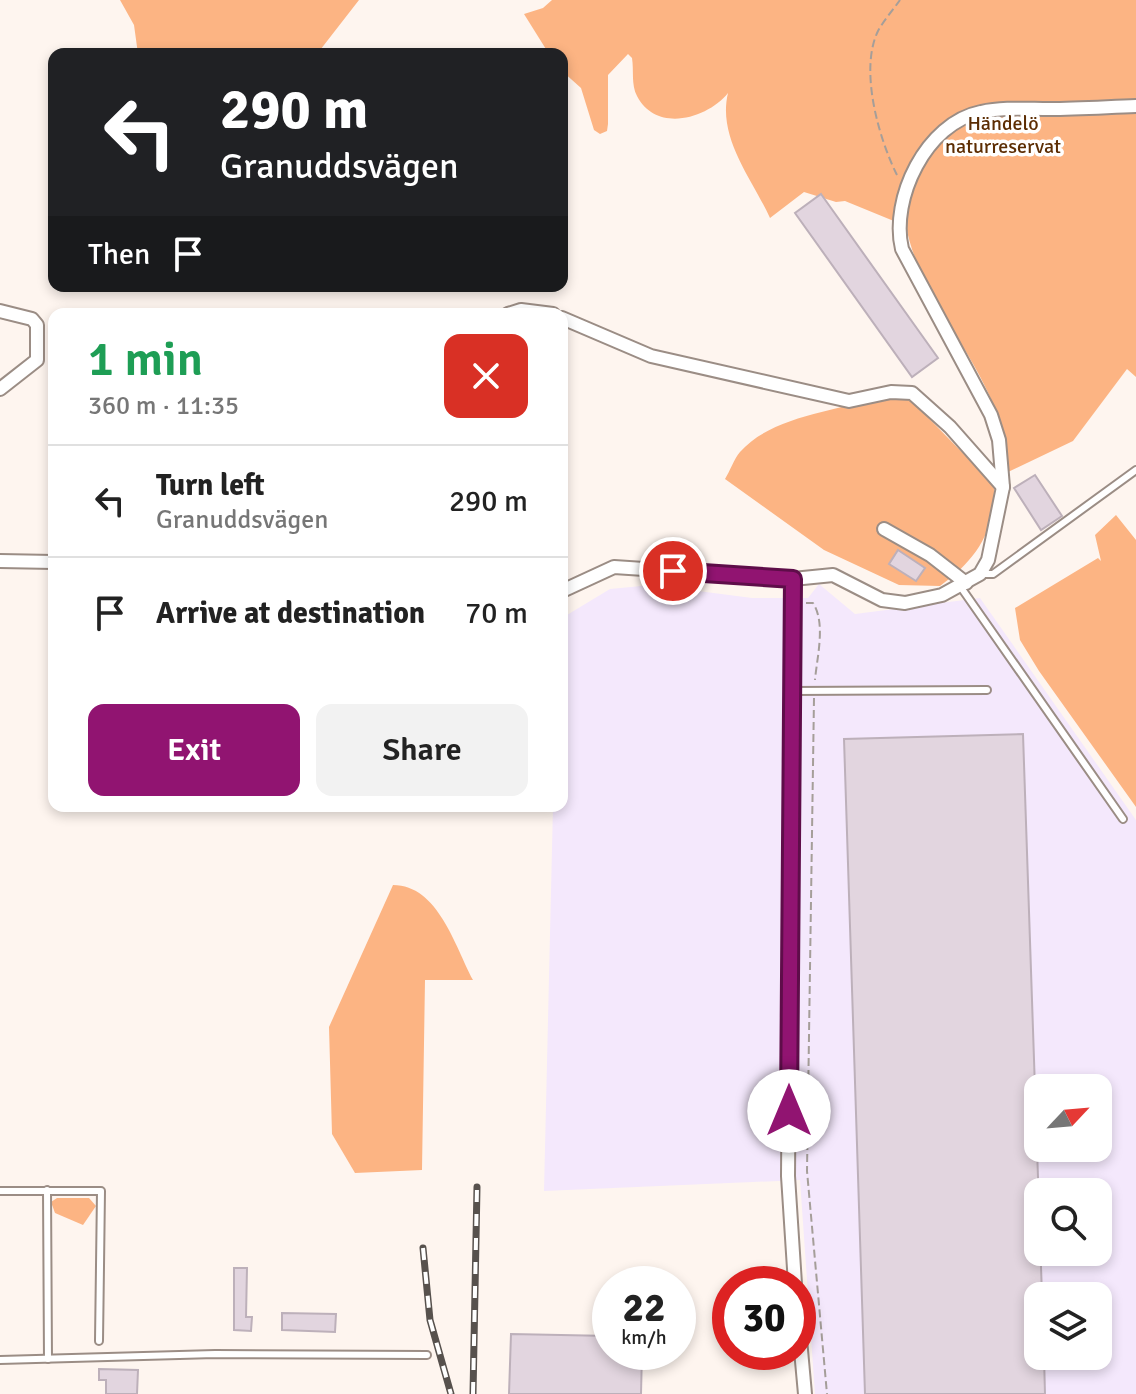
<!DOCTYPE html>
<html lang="en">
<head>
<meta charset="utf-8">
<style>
  :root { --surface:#fff; --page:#f2f2f2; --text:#222; --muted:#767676; --line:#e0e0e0; --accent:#911471 }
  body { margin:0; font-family:Signika,sans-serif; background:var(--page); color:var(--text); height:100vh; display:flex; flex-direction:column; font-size:30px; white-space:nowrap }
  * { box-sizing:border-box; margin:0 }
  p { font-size:26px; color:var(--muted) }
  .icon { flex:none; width:44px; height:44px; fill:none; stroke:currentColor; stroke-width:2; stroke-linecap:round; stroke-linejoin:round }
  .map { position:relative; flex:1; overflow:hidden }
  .panel { position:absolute; left:48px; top:308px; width:520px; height:504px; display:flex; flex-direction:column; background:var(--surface); border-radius:16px; box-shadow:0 4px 12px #0003 }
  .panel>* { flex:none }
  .top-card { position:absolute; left:48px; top:48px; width:520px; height:244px; border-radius:16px; box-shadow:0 4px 12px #0003; background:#202124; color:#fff; overflow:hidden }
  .needle { width:52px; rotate:64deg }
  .tools { position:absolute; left:1024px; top:1074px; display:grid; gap:16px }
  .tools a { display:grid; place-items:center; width:88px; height:88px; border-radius:16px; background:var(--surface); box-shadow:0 4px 12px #0003; font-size:40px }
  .speed { position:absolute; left:592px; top:1266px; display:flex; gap:16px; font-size:40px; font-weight:700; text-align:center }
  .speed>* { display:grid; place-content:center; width:104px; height:104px; border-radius:50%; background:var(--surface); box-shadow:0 4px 12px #0003; line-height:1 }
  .speed small { font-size:20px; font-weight:400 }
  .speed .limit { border:12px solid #d22; background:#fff; color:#111 }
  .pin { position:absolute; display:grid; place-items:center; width:68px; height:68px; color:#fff; margin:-34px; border:4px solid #fff; border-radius:50%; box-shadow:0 2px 8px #0007 }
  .me { position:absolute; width:88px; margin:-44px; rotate:0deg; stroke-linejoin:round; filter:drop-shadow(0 0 6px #0008) }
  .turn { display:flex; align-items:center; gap:28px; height:168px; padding:0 40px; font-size:36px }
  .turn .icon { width:104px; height:104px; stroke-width:2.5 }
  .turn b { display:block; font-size:56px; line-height:68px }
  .then { display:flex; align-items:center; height:76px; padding:0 40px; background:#0003; gap:16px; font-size:30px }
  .round { display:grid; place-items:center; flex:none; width:84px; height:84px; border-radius:16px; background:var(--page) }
  .summary { display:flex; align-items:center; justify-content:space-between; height:136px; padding:0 40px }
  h1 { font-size:48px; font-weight:600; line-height:60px; color:#1e9e55 }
  .primary-button { display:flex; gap:16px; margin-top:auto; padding:16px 40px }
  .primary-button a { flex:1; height:92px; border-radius:16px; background:var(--accent); color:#fff; font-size:32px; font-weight:600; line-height:92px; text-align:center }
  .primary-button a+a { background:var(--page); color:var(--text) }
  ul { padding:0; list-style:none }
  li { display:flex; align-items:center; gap:24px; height:112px; padding:0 40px; border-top:2px solid var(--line) }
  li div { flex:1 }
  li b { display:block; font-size:30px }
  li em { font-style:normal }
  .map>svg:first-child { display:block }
  .commercial { fill:#f4e8fc; fill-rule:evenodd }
  .green { fill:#fcb483 }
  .building { fill:#e2d5df; stroke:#bdb0ba; stroke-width:2 }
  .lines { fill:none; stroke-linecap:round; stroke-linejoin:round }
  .lane-casing { stroke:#9b8d85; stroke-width:10 }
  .street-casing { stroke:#9b8d85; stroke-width:16 }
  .path { stroke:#a59e99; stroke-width:2; stroke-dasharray:8 4; stroke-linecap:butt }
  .lane { stroke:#fff; stroke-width:6 }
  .street { stroke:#fff; stroke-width:12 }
  .rail-casing { stroke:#57514d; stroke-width:7 }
  .rail { stroke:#fff; stroke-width:4; stroke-dasharray:12; stroke-linecap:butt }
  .route-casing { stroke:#5e0d49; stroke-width:20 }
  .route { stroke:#911471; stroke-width:14 }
  .labels { text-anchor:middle; stroke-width:7; stroke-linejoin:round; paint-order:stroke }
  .park-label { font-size:20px; fill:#5c2d03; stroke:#fff }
</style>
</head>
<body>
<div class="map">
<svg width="1136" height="1394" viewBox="0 0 1136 1394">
  <rect width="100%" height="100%" fill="#fef5ef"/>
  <path class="commercial" d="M819,584L855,614L980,598L1136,820V1394H815L800,1180L544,1191L553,806H562V618L610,589L652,585L752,598H808ZM1038,1088H1098V1148H1038ZM1038,1192H1098V1252H1038ZM1038,1296H1098V1356H1038Z"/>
  <g class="green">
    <path d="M120,0H359L317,54H138L134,25Z"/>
    <path d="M552,0H1136V377L1127,369L1073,441L1008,472C1006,375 923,315 906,226L845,201L836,202L804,192L770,218C753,180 717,138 728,93C708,118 657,134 637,96C631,85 634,70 632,58L628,54L608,75V124L607,131L600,134L594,130L581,88L562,71V54H549L524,14L543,8Z"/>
    <path d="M882,396L909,398L994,485C995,532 977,559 940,586L899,585L824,550L725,479C730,471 734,459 740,452C771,416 838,411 882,396Z"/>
    <path d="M1116,515L1136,540V807L1039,671L1020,640L1015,608L1098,558L1101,561L1095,535Z"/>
    <path d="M393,885C438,885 455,946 473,980H425L422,1170L355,1173L332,1134L329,1027Z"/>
    <path d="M57,1198H89L96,1206L83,1225L55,1213L51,1202Z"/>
  </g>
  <g class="building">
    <path d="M821,194L938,358L912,377L795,213Z"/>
    <path d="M1035,475L1062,516L1041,530L1014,488Z"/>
    <path d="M898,550L925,568L916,581L889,564Z"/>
    <path d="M1023,734L1042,1296H1038V1356H1044L1045,1394H865L844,739Z"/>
    <path d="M234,1268H247L246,1317H252L251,1331L234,1330Z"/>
    <path d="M282,1313L336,1314L335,1332L282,1330Z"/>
    <path d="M511,1334L610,1336V1352H642L641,1394H509Z"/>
    <path d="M99,1369L138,1370L137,1394H106V1380H99Z"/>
  </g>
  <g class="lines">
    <g class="lane-casing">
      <g id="lane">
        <path d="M982,574H993L1136,470"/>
        <path d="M960,586L1123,819"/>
        <path d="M792,691L987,690"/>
        <path d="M47,1190L48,1359"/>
        <path d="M0,1191H101L99,1341"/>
        <path d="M0,1360L215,1354L427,1355"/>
      </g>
    </g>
    <g class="street-casing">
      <g id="street">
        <path d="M0,311L32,319L37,325V360L0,389"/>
        <path d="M508,314L521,310L553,314"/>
        <path d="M562,318L651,356L849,401L891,392L912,393L950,427L1003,487"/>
        <path d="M884,529L930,555L966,583"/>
        <path d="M0,561L54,562"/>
        <path d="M793,579L788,1176L795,1284"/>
        <path d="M562,591L614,567L793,579L833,575L882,600L905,603L942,595L980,574L988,560L1003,487L999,440L991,415L902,249C890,199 926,123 981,112C1003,107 1027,109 1049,109C1078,109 1107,107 1136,106"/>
        <path d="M798,1317L805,1394"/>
      </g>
    </g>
    <g class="path">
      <path d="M897,175C879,139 859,70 878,31C884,20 893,10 900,0"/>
      <path d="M806,603H813C826,623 817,657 815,680"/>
      <path d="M814,698L807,1171L827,1394"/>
    </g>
    <use href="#lane" class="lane"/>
    <use href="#street" class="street"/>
    <g class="rail-casing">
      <g id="rail">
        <path d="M423,1248L430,1320L451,1394"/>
        <path d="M473,1394L477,1187"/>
      </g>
    </g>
    <use href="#rail" class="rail"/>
  </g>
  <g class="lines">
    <g class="route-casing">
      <path id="route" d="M673,571L793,579L789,1111"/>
    </g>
    <use href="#route" class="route"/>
  </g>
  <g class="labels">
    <g class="park-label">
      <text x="1003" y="130">Händelö<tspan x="1003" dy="23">naturreservat</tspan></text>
    </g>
  </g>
</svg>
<div class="tools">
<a><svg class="needle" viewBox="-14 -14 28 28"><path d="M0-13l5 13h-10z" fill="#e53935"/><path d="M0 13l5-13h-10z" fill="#767676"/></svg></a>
<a><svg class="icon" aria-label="search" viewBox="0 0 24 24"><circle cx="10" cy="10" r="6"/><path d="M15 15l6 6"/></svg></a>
<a><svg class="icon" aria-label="layers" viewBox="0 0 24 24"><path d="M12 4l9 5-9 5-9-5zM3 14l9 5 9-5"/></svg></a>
</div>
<div class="speed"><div>22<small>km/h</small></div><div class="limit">30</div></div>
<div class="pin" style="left:673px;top:571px;background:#d93025"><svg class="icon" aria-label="arrive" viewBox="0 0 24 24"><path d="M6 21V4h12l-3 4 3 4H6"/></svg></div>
<svg class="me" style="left:789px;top:1111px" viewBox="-20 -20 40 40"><circle r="19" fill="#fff"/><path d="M0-13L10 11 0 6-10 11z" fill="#911471"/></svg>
<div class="top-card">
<div class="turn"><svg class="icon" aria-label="left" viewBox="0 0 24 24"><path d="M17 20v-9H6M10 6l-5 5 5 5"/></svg><div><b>290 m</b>Granuddsvägen</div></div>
<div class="then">Then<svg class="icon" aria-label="arrive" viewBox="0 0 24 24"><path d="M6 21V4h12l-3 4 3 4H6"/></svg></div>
</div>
<section class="panel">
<div class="summary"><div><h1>1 min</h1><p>360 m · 11:35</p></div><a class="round" style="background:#d93025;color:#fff"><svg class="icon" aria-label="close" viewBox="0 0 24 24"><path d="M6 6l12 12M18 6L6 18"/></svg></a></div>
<ul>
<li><svg class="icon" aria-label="left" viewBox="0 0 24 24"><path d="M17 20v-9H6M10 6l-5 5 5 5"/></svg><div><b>Turn left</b><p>Granuddsvägen</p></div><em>290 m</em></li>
<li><svg class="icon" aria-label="arrive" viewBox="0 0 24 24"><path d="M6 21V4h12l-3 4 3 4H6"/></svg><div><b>Arrive at destination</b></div><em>70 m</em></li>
</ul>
<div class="primary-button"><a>Exit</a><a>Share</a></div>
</section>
</div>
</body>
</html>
